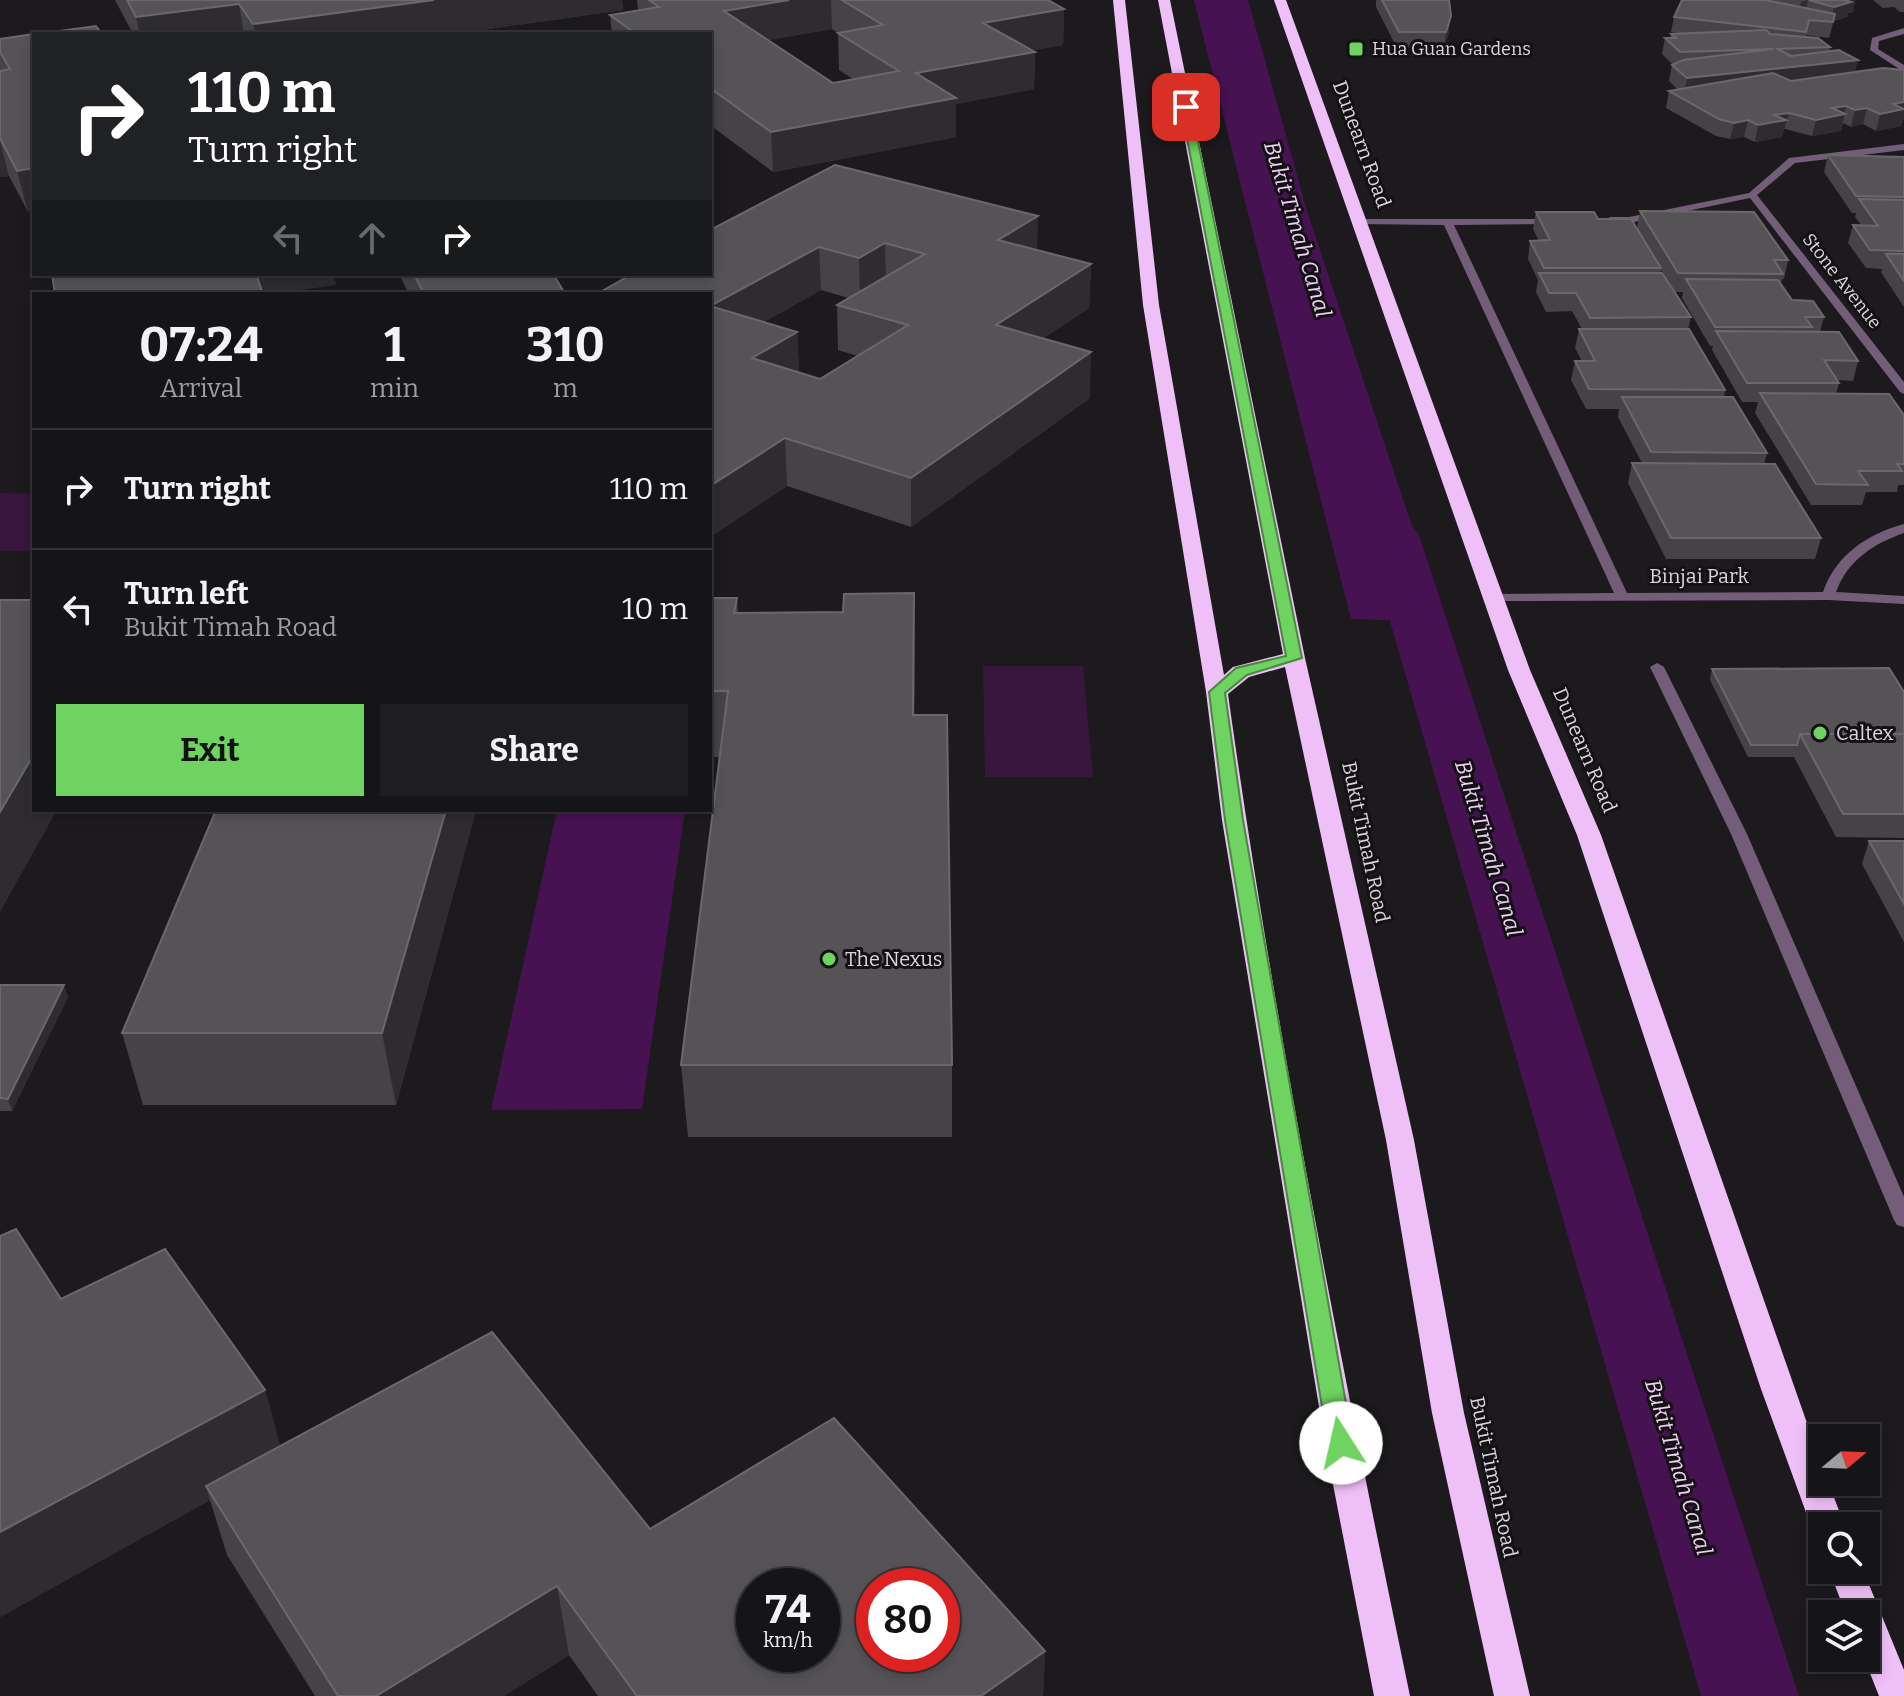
<!DOCTYPE html>
<html lang="en">
<head>
<meta charset="utf-8">
<style>
  :root { --surface:#151416; --page:#1e1d1f; --text:#f1f3f6; --muted:#9d9ea1; --line:#343335; --accent:#6ed360 }
  body { margin:0; font-family:Bitter,serif; background:var(--page); color:var(--text); height:100vh; display:flex; flex-direction:column; font-size:30px; white-space:nowrap }
  * { box-sizing:border-box; margin:0 }
  p { font-size:26px; color:var(--muted) }
  .icon { flex:none; width:44px; height:44px; fill:none; stroke:currentColor; stroke-width:2; stroke-linecap:round; stroke-linejoin:round }
  .map { position:relative; flex:1; overflow:hidden }
  .details { position:absolute; left:32px; top:292px; width:680px; height:520px; display:flex; flex-direction:column; background:var(--surface); border-radius:0px; box-shadow:0 4px 12px #0003,0 0 0 2px var(--line) }
  .details>* { flex:none }
  .guide { position:absolute; left:32px; top:32px; width:680px; height:244px; border-radius:0px; box-shadow:0 4px 12px #0003,0 0 0 2px var(--line); background:#202124; color:#fff; overflow:hidden }
  .needle { width:52px; rotate:71deg }
  .fabs { position:absolute; left:1808px; top:1424px; display:grid; gap:16px }
  .fabs a { display:grid; place-items:center; width:72px; height:72px; border-radius:0px; background:var(--surface); box-shadow:0 4px 12px #0003,0 0 0 2px var(--line); font-size:40px }
  .speed { position:absolute; left:736px; top:1568px; display:flex; gap:16px; font-size:40px; font-weight:700; text-align:center }
  .speed>* { display:grid; place-content:center; width:104px; height:104px; border-radius:50%; background:var(--surface); box-shadow:0 4px 12px #0003,0 0 0 2px var(--line); line-height:1 }
  .speed small { font-size:20px; font-weight:400 }
  .speed .limit { border:12px solid #d22; background:#fff; color:#111 }
  .pin { position:absolute; display:grid; place-items:center; width:68px; height:68px; color:#fff; margin:-34px; border-radius:16px; box-shadow:0 4px 12px #0006 }
  .me { position:absolute; width:88px; margin:-44px; rotate:350deg; stroke-linejoin:round; filter:drop-shadow(0 0 6px #0008) }
  .turn { display:flex; align-items:center; gap:28px; height:168px; padding:0 24px; font-size:36px }
  .turn .icon { width:104px; height:104px; stroke-width:2.5 }
  .turn b { display:block; font-size:56px; line-height:68px }
  .lanes { display:flex; align-items:center; height:76px; padding:0 24px; background:#0003; justify-content:center; gap:40px; direction:ltr }
  .lanes .off { opacity:.35 }
  .eta { display:flex; justify-content:space-evenly; align-items:center; height:136px; text-align:center }
  .eta b { font-size:48px; font-weight:700; line-height:56px }
  .primary-button { display:flex; gap:16px; margin-top:auto; padding:16px 24px }
  .primary-button a { flex:1; height:92px; border-radius:0px; background:var(--accent); color:#111; font-size:32px; font-weight:700; line-height:92px; text-align:center }
  .primary-button a+a { background:var(--page); color:var(--text) }
  ul { padding:0; list-style:none }
  li { display:flex; align-items:center; gap:24px; height:120px; padding:0 24px; border-top:2px solid var(--line) }
  li div { flex:1 }
  li b { display:block; font-size:30px }
  li em { font-style:normal }
  .map>svg:first-child { display:block }
  .green { fill:#38163e }
  .water { fill:#471251 }
  .lines { fill:none; stroke-linecap:round; stroke-linejoin:round }
  .canal { fill:#471251; fill-rule:evenodd }
  .street { fill:#745d79; fill-rule:evenodd }
  .highway { fill:#efbff8; fill-rule:evenodd }
  .wall { fill:#464347; fill-rule:evenodd }
  .shaded-wall { fill:#2f2c30 }
  .building { fill:#565357; stroke:#6a686b; stroke-width:2; fill-rule:evenodd }
  .route { fill:#6ed360; stroke:#48893e; stroke-width:2 }
  .poi-dot { fill:#6ed360; stroke:#131114; stroke-width:3 }
  .labels { text-anchor:middle; stroke-width:6; stroke-linejoin:round; paint-order:stroke }
  .far-poi-label { font-size:18px; fill:#d9d7d9; stroke:#131114; text-anchor:start }
  .far-street-label { font-size:18px; fill:#d9d7d9; stroke:#131114 }
  .street-label { font-size:20px; fill:#d9d7d9; stroke:#131114 }
  .poi-label { font-size:20px; fill:#d9d7d9; stroke:#131114; text-anchor:start }
  .water-label { font-size:22px; font-style:italic; fill:#efd0f4; stroke:#131114 }
</style>
</head>
<body>
<div class="map">
<svg width="1904" height="1696" viewBox="0 0 1904 1696">
  <rect width="100%" height="100%" fill="#1c1a1d"/>
  <g class="green">
    <path d="M0,493L34,494V551H0Z"/>
    <path d="M983,666H1083L1093,777H985Z"/>
  </g>
  <g class="water">
    <path d="M1194,0H1248L1308,214L1444,622L1351,619Z"/>
    <path d="M557,810H685L642,1109L491,1110Z"/>
  </g>
  <g class="lines">
    <path class="canal" d="M1392,519L1411,524L1419,535L1799,1696H1701L1365,535L1373,524Z"/>
    <g class="street">
      <path d="M1904,28V34L1879,41L1878,49L1904,65V72L1870,50L1872,38Z"/>
      <path d="M1904,144V150L1795,163L1757,195L1904,382V394L1900,392L1750,198L1629,223H1610L1605,220L1610,217H1629L1749,193L1789,158Z"/>
      <path d="M1358,219H1559V223L1555,224L1454,225L1627,593L1823,592C1836,555 1867,534 1904,524V533C1873,544 1848,560 1836,592L1904,596V604L1828,600L1489,601L1487,598L1489,595L1494,594L1614,593L1444,225L1354,224L1353,222Z"/>
      <path d="M1657,663L1664,667L1747,834L1904,1197V1227L1897,1225L1894,1220L1731,834L1650,667Z"/>
    </g>
    <g class="highway">
      <path d="M1113,0H1125L1159,305L1224,675L1233,667L1283,654L1158,0H1170L1305,658L1414,1140L1464,1413L1530,1696H1494L1432,1413L1386,1140L1285,667L1249,677L1228,694C1275,1030 1341,1364 1410,1696H1374L1325,1443L1222,820L1206,692L1143,305Z"/>
      <path d="M1274,0H1286L1530,670L1601,835L1822,1466V1482H1828L1845,1526H1822V1538L1816,1536L1811,1526L1761,1389L1577,835L1508,670Z"/>
      <path d="M1829,1570H1863L1904,1670V1696H1879L1864,1658L1866,1614H1846Z"/>
    </g>
  </g>
  <g class="wall">
    <path d="M115,0H622L623,10L453,34H133Z"/>
    <path d="M637,0H1048L1064,9L1063,45L1033,50L1035,52L1034,89L956,104V137L773,172L710,125V34H612L610,15L638,10ZM832,29L838,33L839,70L853,79L833,83L768,40Z"/>
    <path d="M1376,0H1449V32L1444,48H1397L1376,7Z"/>
    <path d="M1682,0H1855L1853,12L1848,13L1847,17L1834,21L1829,38L1806,35V37L1830,47L1829,52L1855,72L1904,70V117L1901,126L1876,131L1863,124L1851,127L1843,123L1841,131L1812,136L1785,129H1784L1782,137L1755,142L1744,137L1730,139L1716,136L1666,108L1669,91L1678,90L1669,81L1672,65H1673L1662,54L1665,38H1670L1671,34L1678,33L1671,32L1674,17Z"/>
    <path d="M1873,0H1904V12H1900L1894,7L1883,8Z"/>
    <path d="M34,34V211L28,212L9,176L0,177V39Z"/>
    <path d="M1828,155L1904,157V307L1881,272L1882,269L1866,268L1848,243L1853,225H1861L1855,217L1856,213H1852L1824,172Z"/>
    <path d="M1640,211L1788,260L1784,279H1782L1781,284L1792,300L1824,317L1820,332L1858,361L1853,381L1837,380L1839,383L1836,394L1904,415V485H1898L1897,492H1866L1862,505H1811L1755,413L1758,402H1742L1712,350L1713,346H1710L1682,298L1683,292H1674L1661,270V273L1691,317L1688,329L1725,390L1724,397L1767,453L1764,464L1821,538L1815,559H1666L1628,483L1632,463H1642L1618,417L1619,409H1586L1571,380L1575,361H1582L1575,348L1579,329H1582L1572,311L1546,312L1536,292L1538,280L1528,259L1530,241H1539L1533,229L1536,212L1598,219L1637,228Z"/>
    <path d="M710,230L1037,250L1091,264L1089,308L1043,338L1090,398L911,527L787,486L710,537ZM821,290L849,298L837,305L838,350L858,356L820,379L799,373L797,332L764,322Z"/>
    <path d="M399,274H553L565,294H409Z"/>
    <path d="M710,598H737L738,613L915,658L914,715L952,1065V1137H688L681,1065L720,757H710Z"/>
    <path d="M1712,669L1904,692V838L1836,837L1794,757H1748L1710,680Z"/>
    <path d="M476,810L396,1105H143L122,1033Z"/>
    <path d="M1869,841H1904V942L1862,864Z"/>
    <path d="M0,985L68,997L12,1111H0Z"/>
    <path d="M0,1236L61,1299L265,1390L280,1446L650,1529L1045,1651L1043,1696H598L569,1655L504,1696H315L227,1555L210,1500L0,1617Z"/>
  </g>
  <g class="shaded-wall">
    <path d="M434,0H622L623,10L453,34H255L253,24Z"/>
    <path d="M789,0H831L832,29L726,47L724,11Z"/>
    <path d="M1808,0L1805,15L1798,17L1801,2Z"/>
    <path d="M1835,0H1855L1853,12L1848,13L1847,17L1834,21L1829,38L1833,22H1831Z"/>
    <path d="M239,4L244,34H140L136,17Z"/>
    <path d="M1064,9L1063,45L983,59V23Z"/>
    <path d="M1451,16L1449,32L1444,48L1446,32Z"/>
    <path d="M1035,52L1034,89L956,104V137L773,172L771,132L916,73Z"/>
    <path d="M1858,60L1854,76L1684,94L1687,78Z"/>
    <path d="M1904,102V117L1901,126L1876,131L1880,114L1893,104Z"/>
    <path d="M1846,106L1841,131L1812,136L1816,120L1832,108Z"/>
    <path d="M1867,108L1863,124L1851,127L1855,110Z"/>
    <path d="M1789,113L1782,137L1755,142L1758,125L1774,115Z"/>
    <path d="M1748,120L1744,137L1730,139L1734,123Z"/>
    <path d="M0,141L9,176L0,177Z"/>
    <path d="M34,168V211L28,212L17,171Z"/>
    <path d="M1038,216L1037,258L998,240Z"/>
    <path d="M885,243L886,286L860,301L859,258Z"/>
    <path d="M819,247L821,290L713,351L710,306Z"/>
    <path d="M1091,264L1089,308L996,370V325Z"/>
    <path d="M253,274H334L336,285L273,294H257Z"/>
    <path d="M797,332L799,377L752,358Z"/>
    <path d="M1091,352L1090,398L911,527V478Z"/>
    <path d="M785,438L787,486L710,537V486Z"/>
    <path d="M914,593L915,658L914,782L913,715Z"/>
    <path d="M34,754V810H57L0,912V812Z"/>
    <path d="M446,810H476L396,1105L382,1033Z"/>
    <path d="M64,985L68,997L12,1111L8,1099Z"/>
    <path d="M265,1390L284,1460L206,1486L210,1500L0,1617V1532Z"/>
    <path d="M557,1586L569,1655L504,1696H376Z"/>
    <path d="M1045,1651L1043,1696H981Z"/>
  </g>
  <g class="building">
    <path d="M127,0H434L253,24L239,4L136,17Z"/>
    <path d="M649,0H789L724,11L833,83L899,71L838,33L883,25L842,0H1048L1064,9L983,23L1035,52L916,73L956,98L771,132L710,88V34H636L610,15L659,7Z"/>
    <path d="M1382,0H1449L1451,16L1446,32H1399Z"/>
    <path d="M1682,0H1765L1835,14L1833,22L1809,20L1806,32L1674,17Z"/>
    <path d="M1809,0H1845L1851,2L1834,7Z"/>
    <path d="M96,26L102,34H37Z"/>
    <path d="M1766,30L1770,34L1818,38L1830,47L1778,49L1791,56L1839,50L1858,60L1687,78L1672,65L1683,60L1773,49L1680,52L1665,38H1676L1671,34Z"/>
    <path d="M277,31L280,34H253Z"/>
    <path d="M34,34V168L17,171L0,138V71L10,69L0,52V39Z"/>
    <path d="M1883,68L1904,70V102L1893,104L1904,109L1880,114L1867,108L1855,110L1846,106L1832,108L1845,114L1816,120L1789,113L1774,115L1786,120L1758,125L1748,120L1734,123L1719,119L1669,91L1773,73L1791,81Z"/>
    <path d="M1828,155L1904,157V197L1856,196Z"/>
    <path d="M835,165L1038,216L998,240L1091,264L996,325L1091,352L911,478L785,438L710,486V294H597L632,274H710V230ZM885,243L925,254L837,305L908,325L820,379L752,358L797,332L710,306L819,247L859,258Z"/>
    <path d="M1859,199L1904,200V251L1870,250L1853,225L1878,226Z"/>
    <path d="M1640,211L1754,212L1788,260H1774L1783,274L1678,273Z"/>
    <path d="M1536,212H1594L1598,219H1631L1661,268H1544L1530,241L1550,240Z"/>
    <path d="M1886,254H1904V281Z"/>
    <path d="M1539,273H1662L1691,317L1590,318L1576,293H1549Z"/>
    <path d="M52,274H256L263,294H55Z"/>
    <path d="M414,274H553L564,292L551,294H424Z"/>
    <path d="M1686,279L1778,280L1792,300L1813,301L1824,317H1805L1812,327H1715Z"/>
    <path d="M1579,329H1689L1725,390L1589,389L1575,361H1595Z"/>
    <path d="M1716,331L1839,332L1858,361L1824,360L1839,383H1747Z"/>
    <path d="M1760,393L1889,394L1904,415V464H1897L1902,471H1858L1868,485L1816,484Z"/>
    <path d="M1622,397H1733L1767,453L1651,452Z"/>
    <path d="M1632,463L1775,464L1821,538H1671Z"/>
    <path d="M914,593L913,715H947L952,1065H681L728,691H710V598H737L734,613L843,612L844,594Z"/>
    <path d="M0,600H34V754L0,812Z"/>
    <path d="M1889,668L1904,692V734H1800L1797,745H1751L1712,669Z"/>
    <path d="M1800,734H1904V814H1843Z"/>
    <path d="M216,810H446L382,1033H122Z"/>
    <path d="M1869,841H1904V904Z"/>
    <path d="M0,985H64L8,1099L0,1098Z"/>
    <path d="M16,1229L61,1299L165,1249L265,1390L0,1532V1236Z"/>
    <path d="M492,1332L650,1529L834,1418L1045,1651L981,1696H637L557,1586L376,1696H338L206,1486ZM754,1586H822V1654H754ZM874,1586H942V1654H874Z"/>
  </g>
  <path class="route" d="M1186,103L1191,107L1302,658L1247,675L1225,693L1243,820L1353,1443L1349,1450L1341,1453L1332,1450L1328,1443L1225,820L1209,692L1236,668L1286,656L1181,107Z"/>
  <g class="poi-dot">
    <rect x="1348" y="41" width="16" height="16" rx="4"/>
    <circle cx="1820" cy="733" r="8"/>
    <circle cx="829" cy="959" r="8"/>
  </g>
  <g class="labels">
    <g class="far-poi-label">
      <text x="1372" y="55">Hua Guan Gardens</text>
    </g>
    <g class="far-street-label">
      <text transform="translate(1842 281) rotate(52)" y="6">Stone Avenue</text>
    </g>
    <g class="street-label">
      <text transform="translate(1362 144) rotate(70)" y="7">Dunearn Road</text>
      <text x="1699" y="583">Binjai Park</text>
      <text transform="translate(1585 750) rotate(67)" y="7">Dunearn Road</text>
      <text transform="translate(1366 842) rotate(78)" y="7">Bukit Timah Road</text>
      <text transform="translate(1494 1477) rotate(78)" y="7">Bukit Timah Road</text>
    </g>
    <g class="poi-label">
      <text x="1836" y="740">Caltex</text>
      <text x="845" y="966">The Nexus</text>
    </g>
    <g class="water-label">
      <text transform="translate(1298 229) rotate(73)" y="8">Bukit Timah Canal</text>
      <text transform="translate(1489 848) rotate(73)" y="8">Bukit Timah Canal</text>
      <text transform="translate(1679 1467) rotate(73)" y="8">Bukit Timah Canal</text>
    </g>
  </g>
</svg>
<div class="fabs">
<a><svg class="needle" viewBox="-14 -14 28 28"><path d="M0-13l5 13h-10z" fill="#e53935"/><path d="M0 13l5-13h-10z" fill="#9d9ea1"/></svg></a>
<a><svg class="icon" aria-label="search" viewBox="0 0 24 24"><circle cx="10" cy="10" r="6"/><path d="M15 15l6 6"/></svg></a>
<a><svg class="icon" aria-label="layers" viewBox="0 0 24 24"><path d="M12 4l9 5-9 5-9-5zM3 14l9 5 9-5"/></svg></a>
</div>
<div class="speed"><div>74<small>km/h</small></div><div class="limit">80</div></div>
<div class="pin" style="left:1186px;top:107px;background:#d93025"><svg class="icon" aria-label="arrive" viewBox="0 0 24 24"><path d="M6 21V4h12l-3 4 3 4H6"/></svg></div>
<svg class="me" style="left:1341px;top:1443px" viewBox="-20 -20 40 40"><circle r="19" fill="#fff"/><path d="M0-13L10 11 0 6-10 11z" fill="#6ed360"/></svg>
<div class="guide">
<div class="turn"><svg class="icon" aria-label="right" viewBox="0 0 24 24"><path d="M7 20v-9h11M14 6l5 5-5 5"/></svg><div><b>110 m</b>Turn right</div></div>
<div class="lanes"><svg class="icon off" aria-label="left" viewBox="0 0 24 24"><path d="M17 20v-9H6M10 6l-5 5 5 5"/></svg><svg class="icon off" aria-label="ahead" viewBox="0 0 24 24"><path d="M12 20V5M6 11l6-6 6 6"/></svg><svg class="icon" aria-label="right" viewBox="0 0 24 24"><path d="M7 20v-9h11M14 6l5 5-5 5"/></svg></div>
</div>
<section class="details">
<div class="eta">
<div><b>07:24</b><p>Arrival</p></div>
<div><b>1</b><p>min</p></div>
<div><b>310</b><p>m</p></div>
</div>
<ul>
<li><svg class="icon" aria-label="right" viewBox="0 0 24 24"><path d="M7 20v-9h11M14 6l5 5-5 5"/></svg><div><b>Turn right</b></div><em>110 m</em></li>
<li><svg class="icon" aria-label="left" viewBox="0 0 24 24"><path d="M17 20v-9H6M10 6l-5 5 5 5"/></svg><div><b>Turn left</b><p>Bukit Timah Road</p></div><em>10 m</em></li>
</ul>
<div class="primary-button"><a>Exit</a><a>Share</a></div>
</section>
</div>
</body>
</html>
